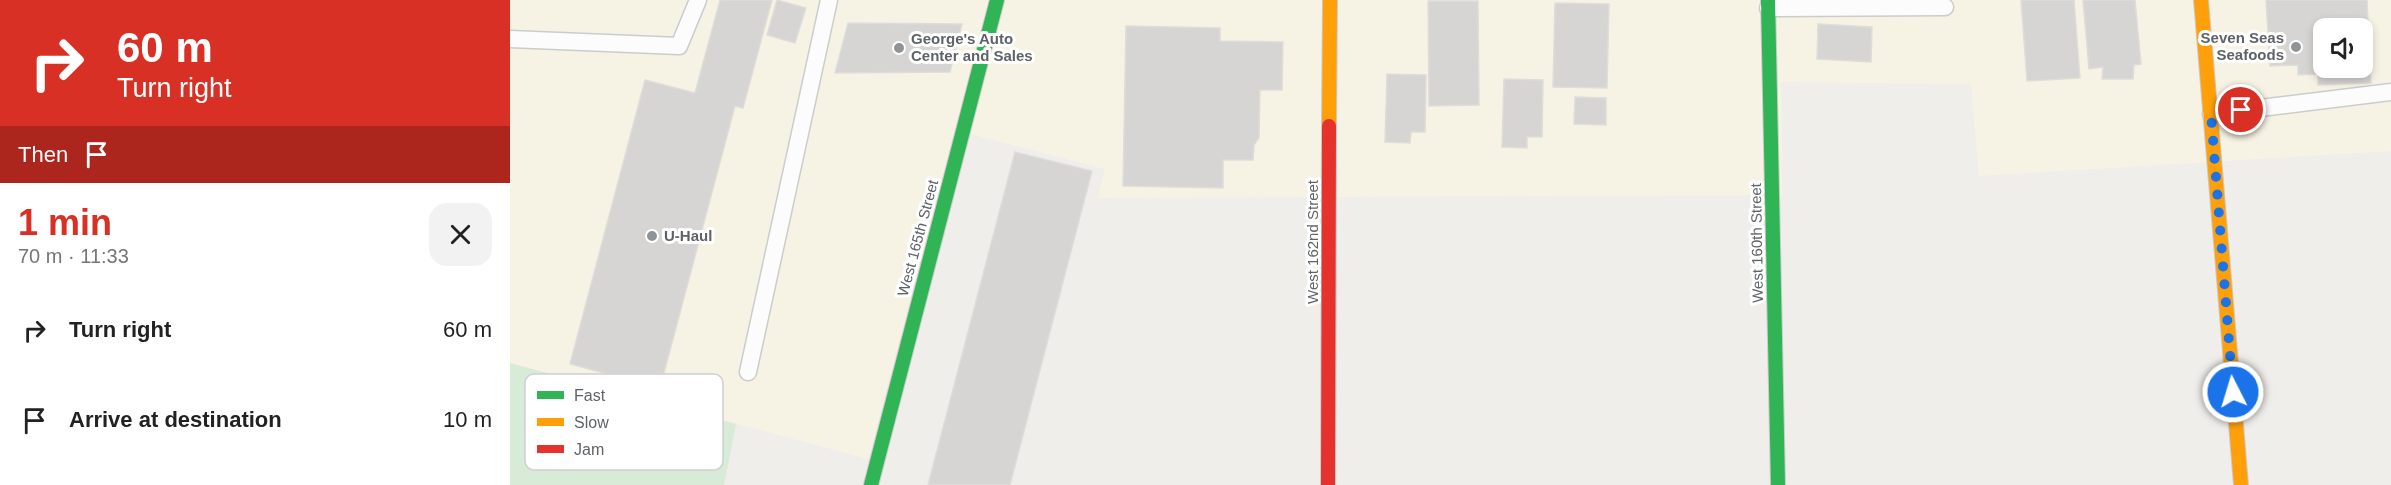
<!DOCTYPE html>
<html lang="en">
<head>
<meta charset="utf-8">
<style>
  :root { --surface:#fff; --page:#f2f2f2; --text:#222; --muted:#767676; --accent:#d93025 }
  body { margin:0; font-family:Arial,sans-serif; background:var(--page); color:var(--text); height:100vh; display:flex; flex-direction:column; font-size:22px; white-space:nowrap }
  * { box-sizing:border-box; margin:0 }
  p { font-size:20px; color:var(--muted) }
  .icon { flex:none; width:33px; height:33px; fill:none; stroke:currentColor; stroke-width:2; stroke-linecap:round; stroke-linejoin:round }
  .map { position:relative; flex:1; overflow:hidden }
  .drawer { display:flex; flex-direction:column; background:var(--surface); width:510px }
  .drawer>* { flex:none }
  .hud { background:#d93025; color:#fff; overflow:hidden }
  .buttons { position:absolute; left:1803px; top:18px; display:grid; gap:12px }
  .buttons a { display:grid; place-items:center; width:60px; height:60px; border-radius:12px; background:var(--surface); box-shadow:0 3px 9px #0003; font-size:30px }
  .pin { position:absolute; display:grid; place-items:center; width:51px; height:51px; color:#fff; margin:-26px; border:3px solid #fff; border-radius:50%; box-shadow:0 2px 6px #0007 }
  .me { position:absolute; width:66px; margin:-33px; rotate:355deg; stroke-linejoin:round; filter:drop-shadow(0 0 4px #0008) }
  .turn { display:flex; align-items:center; gap:21px; height:126px; padding:0 18px; font-size:27px }
  .turn .icon { width:78px; height:78px; stroke-width:2.5 }
  .turn b { display:block; font-size:42px; line-height:51px }
  .then { display:flex; align-items:center; height:57px; padding:0 18px; background:#0003; gap:12px; font-size:22px }
  .round { display:grid; place-items:center; flex:none; width:63px; height:63px; border-radius:18px; background:var(--page) }
  .head { display:flex; align-items:center; justify-content:space-between; height:102px; padding:0 18px }
  h1 { font-size:36px; font-weight:700; line-height:45px; color:var(--accent) }
  ul { padding:0; list-style:none }
  li { display:flex; align-items:center; gap:18px; height:90px; padding:0 18px }
  li div { flex:1 }
  li b { display:block; font-size:22px }
  li em { font-style:normal }
  main { display:flex; flex:1; min-height:0 }
  .map>svg:first-child { display:block }
  .commercial { fill:#f7f3e4; fill-rule:evenodd }
  .green { fill:#d8ebd6 }
  .building { fill:#d6d5d3; stroke:#deddd9; stroke-width:1.5; fill-rule:evenodd }
  .lines { fill:none; stroke-linecap:round; stroke-linejoin:round }
  .lane-casing { stroke:#cbcccc; stroke-width:19 }
  .fast-casing { stroke:#cacacb; stroke-width:16 }
  .slow-casing { stroke:#cacacb; stroke-width:16 }
  .jam-casing { stroke:#cacacb; stroke-width:16 }
  .lane { stroke:#fdfcfc; stroke-width:16 }
  .fast { stroke:#30b455; stroke-width:14 }
  .slow { stroke:#ff9f0a; stroke-width:14 }
  .jam { stroke:#e5322d; stroke-width:14 }
  .route { stroke:#1a73e8; stroke-width:10; stroke-dasharray:0 18 }
  .poi-dot { fill:#919496; stroke:#fff; stroke-width:2 }
  .labels { text-anchor:middle; stroke-width:6; stroke-linejoin:round; paint-order:stroke }
  .poi-label { font-size:15px; font-weight:bold; fill:#5f6368; stroke:#fff; text-anchor:start }
  .street-label { font-size:15px; fill:#5f6368; stroke:#fff }
  .key { fill:#fff; stroke:#cfd0d2; stroke-width:1.5 }
  .key-label { font-size:16px; fill:#5f6368 }
</style>
</head>
<body>
<main>
<section class="drawer">
<div class="hud">
<div class="turn"><svg class="icon" aria-label="right" viewBox="0 0 24 24"><path d="M7 20v-9h11M14 6l5 5-5 5"/></svg><div><b>60 m</b>Turn right</div></div>
<div class="then">Then<svg class="icon" aria-label="arrive" viewBox="0 0 24 24"><path d="M6 21V4h12l-3 4 3 4H6"/></svg></div>
</div>
<div class="head"><div><h1>1 min</h1><p>70 m · 11:33</p></div><a class="round"><svg class="icon" aria-label="close" viewBox="0 0 24 24"><path d="M6 6l12 12M18 6L6 18"/></svg></a></div>
<ul>
<li><svg class="icon" aria-label="right" viewBox="0 0 24 24"><path d="M7 20v-9h11M14 6l5 5-5 5"/></svg><div><b>Turn right</b></div><em>60 m</em></li>
<li><svg class="icon" aria-label="arrive" viewBox="0 0 24 24"><path d="M6 21V4h12l-3 4 3 4H6"/></svg><div><b>Arrive at destination</b></div><em>10 m</em></li>
</ul>
</section>
<div class="map">
<svg width="1881" height="485" viewBox="0 0 1881 485">
  <rect width="100%" height="100%" fill="#efeeea"/>
  <path class="commercial" d="M0,0H1881V151L1469,176L1461,84L1271,82L1272,195L588,198L595,169L445,130L358,459L0,363ZM1814,28H1852V68H1814Z"/>
  <path class="green" d="M0,363L226,424L214,485H0Z"/>
  <g class="building">
    <path d="M210,0H262L233,108L225,106L150,388L60,364L135,80L185,93Z"/>
    <path d="M267,0L296,8L285,43L257,35Z"/>
    <path d="M1511,0H1564L1570,78L1517,81Z"/>
    <path d="M1573,0H1625L1631,64L1624,65L1623,79H1592L1593,67L1579,69Z"/>
    <path d="M1756,0H1857L1861,83L1808,85V74L1788,75V65L1760,66ZM1814,28H1852V68H1814Z"/>
    <path d="M918,1H968L969,105L919,106Z"/>
    <path d="M1045,3L1099,4L1097,88L1043,87Z"/>
    <path d="M338,23L452,24L440,72L325,73Z"/>
    <path d="M1308,24L1362,27L1361,62L1307,59Z"/>
    <path d="M616,26L710,28V41L773,42L772,90H750L749,138L744,145L743,160H713V188L613,186Z"/>
    <path d="M877,74L916,75L915,132H901L900,143L875,142Z"/>
    <path d="M994,79L1033,80L1032,137H1017V148L992,147Z"/>
    <path d="M1065,97L1096,98V125L1064,124Z"/>
    <path d="M505,152L582,171L500,485H418Z"/>
  </g>
  <g class="lines">
    <g class="lane-casing">
      <g id="lane">
        <path d="M1258,8L1435,7"/>
        <path d="M0,39L169,46L188,0"/>
        <path d="M1701,114L1881,92"/>
        <path d="M238,372L319,0"/>
      </g>
    </g>
    <g class="fast-casing">
      <g id="fast">
        <path d="M1258,0L1268,485"/>
        <path d="M361,485L487,0"/>
      </g>
    </g>
    <g class="slow-casing">
      <g id="slow">
        <path d="M1691,0L1731,485"/>
        <path d="M819,126L820,0"/>
      </g>
    </g>
    <g class="jam-casing">
      <path id="jam" d="M818,485L819,126"/>
    </g>
    <use href="#lane" class="lane"/>
    <use href="#fast" class="fast"/>
    <use href="#slow" class="slow"/>
    <use href="#jam" class="jam"/>
  </g>
  <g class="lines">
    <path class="route" d="M1723,392L1701,114L1731,110"/>
  </g>
  <g class="poi-dot">
    <circle cx="1786" cy="47" r="6"/>
    <circle cx="389" cy="48" r="6"/>
    <circle cx="142" cy="236" r="6"/>
  </g>
  <g class="labels">
    <g class="poi-label">
      <text x="1774" y="43" text-anchor="end">Seven Seas<tspan x="1774" dy="17">Seafoods</tspan></text>
      <text x="401" y="44">George's Auto<tspan x="401" dy="17">Center and Sales</tspan></text>
      <text x="154" y="241">U-Haul</text>
    </g>
    <g class="street-label">
      <text transform="translate(408 238) rotate(-75)" y="5">West 165th Street</text>
      <text transform="translate(803 242) rotate(-90)" y="5">West 162nd Street</text>
      <text transform="translate(1247 243) rotate(-91)" y="5">West 160th Street</text>
    </g>
  </g>
  <rect x="15" y="374" width="198" height="96" rx="9" class="key"/>
  <rect x="27" y="391" width="27" height="8" fill="#30b455"/>
  <rect x="27" y="418" width="27" height="8" fill="#ff9f0a"/>
  <rect x="27" y="445" width="27" height="8" fill="#e5322d"/>
  <g class="key-label">
    <text x="64" y="401">Fast</text>
    <text x="64" y="428">Slow</text>
    <text x="64" y="455">Jam</text>
  </g>
</svg>
<div class="buttons">
<a><svg class="icon" aria-label="sound" viewBox="0 0 24 24"><path d="M4 9h4l5-4v14l-5-4H4zM17 9q2 3 0 6"/></svg></a>
</div>
<div class="pin" style="left:1731px;top:110px;background:#d93025"><svg class="icon" aria-label="arrive" viewBox="0 0 24 24"><path d="M6 21V4h12l-3 4 3 4H6"/></svg></div>
<svg class="me" style="left:1723px;top:392px" viewBox="-20 -20 40 40"><circle r="17" fill="#1a73e8" stroke="#fff" stroke-width="3"/><path d="M0-11L8 9 0 5-8 9z" fill="#fff"/></svg>
</div>
</main>
</body>
</html>
